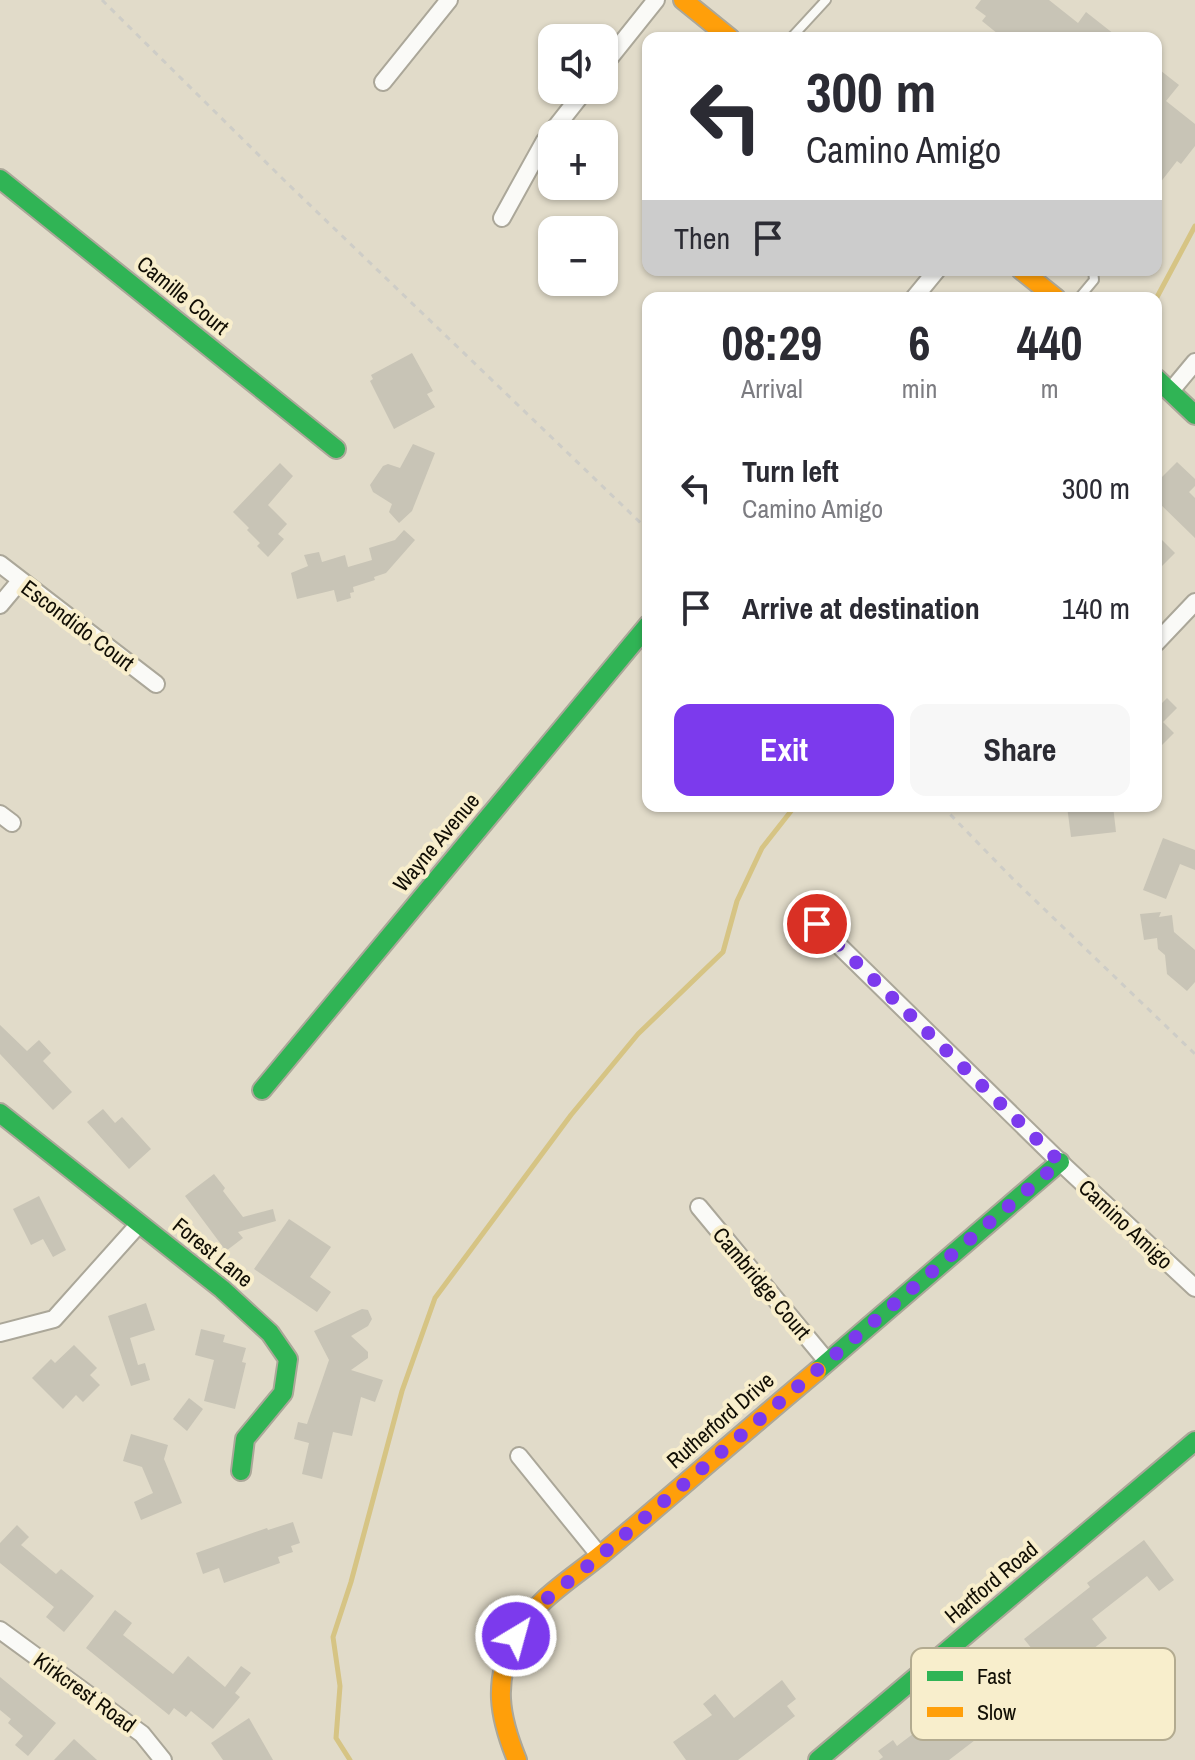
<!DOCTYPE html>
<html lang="en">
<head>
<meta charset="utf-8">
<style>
  :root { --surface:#fff; --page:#f7f7f7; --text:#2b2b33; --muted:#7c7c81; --accent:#7c3aed }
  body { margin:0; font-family:"Archivo Narrow",sans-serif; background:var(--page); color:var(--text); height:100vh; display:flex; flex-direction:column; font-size:30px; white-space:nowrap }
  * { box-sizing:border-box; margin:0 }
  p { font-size:26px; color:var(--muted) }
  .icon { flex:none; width:44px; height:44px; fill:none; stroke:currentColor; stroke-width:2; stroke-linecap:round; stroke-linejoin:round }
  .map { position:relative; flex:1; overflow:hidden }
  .drawer { position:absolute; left:642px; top:292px; width:520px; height:520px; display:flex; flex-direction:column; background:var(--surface); border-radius:16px; box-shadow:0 2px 6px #0004 }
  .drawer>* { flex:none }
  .hud { position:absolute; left:642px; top:32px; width:520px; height:244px; border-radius:16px; box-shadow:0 2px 6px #0004; background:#fff; color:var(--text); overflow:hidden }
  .buttons { position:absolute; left:538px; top:24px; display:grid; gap:16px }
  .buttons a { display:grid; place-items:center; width:80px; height:80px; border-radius:16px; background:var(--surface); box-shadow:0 2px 6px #0004; font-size:40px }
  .pin { position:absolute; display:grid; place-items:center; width:68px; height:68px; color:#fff; margin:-34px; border:4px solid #fff; border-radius:50%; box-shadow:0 2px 8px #0007 }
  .me { position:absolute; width:88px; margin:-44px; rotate:37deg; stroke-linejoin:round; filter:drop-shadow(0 0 6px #0008) }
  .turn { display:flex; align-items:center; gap:28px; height:168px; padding:0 32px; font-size:36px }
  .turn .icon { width:104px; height:104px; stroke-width:2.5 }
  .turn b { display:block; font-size:56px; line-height:68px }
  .then { display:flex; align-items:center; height:76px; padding:0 32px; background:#0003; gap:16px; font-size:30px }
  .eta { display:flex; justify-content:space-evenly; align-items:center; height:136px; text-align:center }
  .eta b { font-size:48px; font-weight:800; line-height:56px }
  .button { display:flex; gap:16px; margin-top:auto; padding:16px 32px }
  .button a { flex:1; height:92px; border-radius:16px; background:var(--accent); color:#fff; font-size:32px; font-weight:800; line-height:92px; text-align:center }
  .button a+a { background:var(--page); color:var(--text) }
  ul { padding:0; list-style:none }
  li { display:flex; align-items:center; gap:24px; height:120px; padding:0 32px }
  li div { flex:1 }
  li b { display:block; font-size:30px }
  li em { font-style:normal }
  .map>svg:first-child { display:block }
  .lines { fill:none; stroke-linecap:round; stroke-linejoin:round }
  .stream { stroke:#d6c484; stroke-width:5 }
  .building { fill:#c8c4b6 }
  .lane-casing { stroke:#aba799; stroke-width:12 }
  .street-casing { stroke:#aba799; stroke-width:20 }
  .fast-casing { stroke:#aba799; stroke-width:22 }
  .slow-casing { stroke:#aba799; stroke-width:22 }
  .path { stroke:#cecdc7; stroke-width:3; stroke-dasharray:6 6; stroke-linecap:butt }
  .lane { stroke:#fafaf7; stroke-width:8 }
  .street { stroke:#fafaf7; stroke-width:16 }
  .fast { stroke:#30b455; stroke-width:18 }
  .slow { stroke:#ff9f0a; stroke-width:18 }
  .route { stroke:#7c3aed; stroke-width:14; stroke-dasharray:0 25.2 }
  .labels { text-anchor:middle; stroke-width:8; stroke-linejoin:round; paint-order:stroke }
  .street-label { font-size:22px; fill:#110e04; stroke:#f8eecc }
  .key { fill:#f8eecc; stroke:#b3ab90; stroke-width:2 }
  .key-label { font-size:22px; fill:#110e04 }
</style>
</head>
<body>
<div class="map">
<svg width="1195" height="1760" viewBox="0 0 1195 1760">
  <rect width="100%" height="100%" fill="#e1dbc9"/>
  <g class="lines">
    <g class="stream">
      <path d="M1156,299L1195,226"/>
      <path d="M350,1760L336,1738L340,1686L333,1637L351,1582L402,1391L435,1298L571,1115L638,1034L723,952L737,901L762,848L795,806"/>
    </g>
  </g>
  <g class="building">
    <path d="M981,0H1049L1078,23L1086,12L1119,38H1003L982,21L986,16L975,8Z"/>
    <path d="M1156,67L1179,85L1166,101L1195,124V146L1181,164L1177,161L1156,188Z"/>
    <path d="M412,353L433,391L427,394L435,407L394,429L370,381L373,379L371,375Z"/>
    <path d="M413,444L435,453L412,511L399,523L389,512L392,504L373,492L370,485L383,466L388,464L400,468Z"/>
    <path d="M1177,462L1195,479V486L1189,492L1195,498V538L1156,500V483Z"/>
    <path d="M280,463L293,476L268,505L287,524L278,534L284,539L268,557L257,546L260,543L247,530L249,528L233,512Z"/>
    <path d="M404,530L415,540L386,573L374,577L375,580L353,587L354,592L350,593L351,598L337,602L334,590L297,599L291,573L308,566L304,555L319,552L322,562L345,555L348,567L372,560L369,548L395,540Z"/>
    <path d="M1156,534L1175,553L1156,572Z"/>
    <path d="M1167,698L1177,708L1163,722L1174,733L1156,751V709Z"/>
    <path d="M1067,806H1113L1116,832L1071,837Z"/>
    <path d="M1163,838L1195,850V870L1180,864L1166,899L1143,890Z"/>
    <path d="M1161,912L1159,917L1172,915L1174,932L1195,950V982L1187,991L1167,974L1165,955L1158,949L1157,938L1144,940L1140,914Z"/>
    <path d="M0,1025L27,1051L39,1040L51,1053L43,1061L72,1092L53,1110L0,1054Z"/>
    <path d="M103,1109L115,1123L122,1117L151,1149L129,1169L87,1122Z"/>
    <path d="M214,1174L225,1188L223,1191L243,1217L273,1209L276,1221L238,1232L243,1238L226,1251L185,1196Z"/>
    <path d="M39,1196L66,1250L53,1257L43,1239L31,1245L13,1209Z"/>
    <path d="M289,1219L331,1247L310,1277L331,1292L317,1312L254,1269Z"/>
    <path d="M146,1303L155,1330L130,1338L138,1365L145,1363L150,1380L131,1386L108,1316Z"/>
    <path d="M362,1309L368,1310L372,1319L368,1326L351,1336L368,1352V1358L351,1370L383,1380L375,1402L361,1397L352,1436L333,1432L322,1479L302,1474L309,1443L294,1439L298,1422L307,1424L329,1360L314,1331Z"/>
    <path d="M201,1329L225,1335L223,1342L246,1348L242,1362L246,1363L235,1409L204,1401L214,1360L195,1355Z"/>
    <path d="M74,1345L97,1368L90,1375L100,1385L83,1402L76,1395L63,1409L32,1378L51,1359L55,1363Z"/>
    <path d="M189,1398L203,1409L187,1431L173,1419Z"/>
    <path d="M131,1434L168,1445L164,1459L182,1503L141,1520L134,1502L153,1493L142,1467L123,1461Z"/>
    <path d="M293,1522L300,1543L291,1546L293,1552L278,1557L280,1563L224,1583L219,1568L203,1574L196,1553L267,1528L268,1530Z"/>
    <path d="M17,1525L29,1537L21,1545L56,1574L61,1569L94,1596L64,1632L46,1617L54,1607L0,1563V1543Z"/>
    <path d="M1144,1540L1174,1580L1159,1591L1147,1576L1092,1619L1107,1638L1075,1663L1090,1681L1070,1696L1024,1639L1090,1587L1087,1583Z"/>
    <path d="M115,1610L132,1623L123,1635L173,1674L188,1656L225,1687L241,1666L251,1673L235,1693L240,1697L213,1729L191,1711L186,1717L174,1708L169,1715L86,1648Z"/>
    <path d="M999,1655L1033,1697L980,1739L979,1737L949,1760H879L883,1757L878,1751L893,1740L897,1746L938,1715L949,1729L971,1712L952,1688Z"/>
    <path d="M0,1677L56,1723L28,1756L15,1745L23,1736L8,1723L11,1719L0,1710Z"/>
    <path d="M782,1680L796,1699L787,1706L795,1716L738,1760H686L673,1742L712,1715L703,1704L715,1694L734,1718Z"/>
    <path d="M249,1718L273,1760H223L211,1743Z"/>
    <path d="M74,1739L97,1760H54Z"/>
  </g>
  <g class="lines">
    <g class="lane-casing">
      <g id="lane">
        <path d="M791,38L826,0"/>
        <path d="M1079,298L1094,280L1093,270"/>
      </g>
    </g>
    <g class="street-casing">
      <g id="street">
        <path d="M604,65L656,0"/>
        <path d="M383,82L449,0"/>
        <path d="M502,218L544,142L585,90"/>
        <path d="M914,298L937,270"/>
        <path d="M1170,392L1195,362"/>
        <path d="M0,564L156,684"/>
        <path d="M0,605L20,581"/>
        <path d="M1156,643L1195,602"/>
        <path d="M0,814L12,823"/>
        <path d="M817,924L1060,1162L1195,1288"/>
        <path d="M699,1207L826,1360"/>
        <path d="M0,1333L54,1319L139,1224"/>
        <path d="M519,1456L600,1556"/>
        <path d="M0,1630L142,1734L163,1760"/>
      </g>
    </g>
    <g class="fast-casing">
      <g id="fast">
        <path d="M0,179L336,449"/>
        <path d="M1156,378L1195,415"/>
        <path d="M262,1090L648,625"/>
        <path d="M0,1113L222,1289L270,1333L288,1359L283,1393L245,1439L241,1471"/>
        <path d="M817,1371L1060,1162"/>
        <path d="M818,1760L1195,1441"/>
      </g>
    </g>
    <g class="slow-casing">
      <g id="slow">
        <path d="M683,0L730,38"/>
        <path d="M1021,270L1056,298"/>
        <path d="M517,1760C499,1716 493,1682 515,1637C534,1600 572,1579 603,1553C675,1493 745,1431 817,1371"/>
      </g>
    </g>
    <g class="path">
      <path d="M102,0L288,184L648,530"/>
      <path d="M942,806L1014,880L1195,1054"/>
    </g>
    <use href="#lane" class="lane"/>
    <use href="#street" class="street"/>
    <use href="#fast" class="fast"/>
    <use href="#slow" class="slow"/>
  </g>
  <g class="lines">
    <path class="route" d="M516,1636L534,1609L600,1556L1060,1162L817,924"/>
  </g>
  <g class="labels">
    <g class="street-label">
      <text transform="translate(183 295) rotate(39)" y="8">Camille Court</text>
      <text transform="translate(78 625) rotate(37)" y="8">Escondido Court</text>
      <text transform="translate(436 842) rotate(-50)" y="8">Wayne Avenue</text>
      <text transform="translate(1126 1224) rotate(43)" y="8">Camino Amigo</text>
      <text transform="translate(213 1252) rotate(39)" y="8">Forest Lane</text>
      <text transform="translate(762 1283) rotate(50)" y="8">Cambridge Court</text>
      <text transform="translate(720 1420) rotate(-41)" y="8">Rutherford Drive</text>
      <text transform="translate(991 1582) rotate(-40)" y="8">Hartford Road</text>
      <text transform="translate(85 1692) rotate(36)" y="8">Kirkcrest Road</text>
    </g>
  </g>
  <rect x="911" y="1648" width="264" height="92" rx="12" class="key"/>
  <rect x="927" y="1671" width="36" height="10" fill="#30b455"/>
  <rect x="927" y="1707" width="36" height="10" fill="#ff9f0a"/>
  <g class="key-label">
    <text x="977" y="1684">Fast</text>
    <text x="977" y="1720">Slow</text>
  </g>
</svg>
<div class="buttons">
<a><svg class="icon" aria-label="sound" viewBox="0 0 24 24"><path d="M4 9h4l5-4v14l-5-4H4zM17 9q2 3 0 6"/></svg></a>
<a>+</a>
<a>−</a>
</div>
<div class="pin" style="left:817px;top:924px;background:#d93025"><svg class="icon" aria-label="arrive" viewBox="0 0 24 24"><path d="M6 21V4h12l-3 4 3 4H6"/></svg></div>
<svg class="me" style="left:516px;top:1636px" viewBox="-20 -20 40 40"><circle r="17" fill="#7c3aed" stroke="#fff" stroke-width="3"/><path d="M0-11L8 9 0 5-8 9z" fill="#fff"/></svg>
<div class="hud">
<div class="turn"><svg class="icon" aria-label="left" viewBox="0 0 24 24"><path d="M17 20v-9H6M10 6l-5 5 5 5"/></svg><div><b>300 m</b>Camino Amigo</div></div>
<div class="then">Then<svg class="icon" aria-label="arrive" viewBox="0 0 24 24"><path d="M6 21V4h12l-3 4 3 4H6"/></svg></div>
</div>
<section class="drawer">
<div class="eta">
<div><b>08:29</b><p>Arrival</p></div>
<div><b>6</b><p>min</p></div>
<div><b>440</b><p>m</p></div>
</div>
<ul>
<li><svg class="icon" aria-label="left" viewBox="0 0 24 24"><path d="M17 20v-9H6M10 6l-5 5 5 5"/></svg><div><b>Turn left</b><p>Camino Amigo</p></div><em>300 m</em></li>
<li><svg class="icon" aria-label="arrive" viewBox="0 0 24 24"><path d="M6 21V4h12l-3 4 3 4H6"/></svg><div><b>Arrive at destination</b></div><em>140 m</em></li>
</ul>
<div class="button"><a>Exit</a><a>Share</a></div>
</section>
</div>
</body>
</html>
